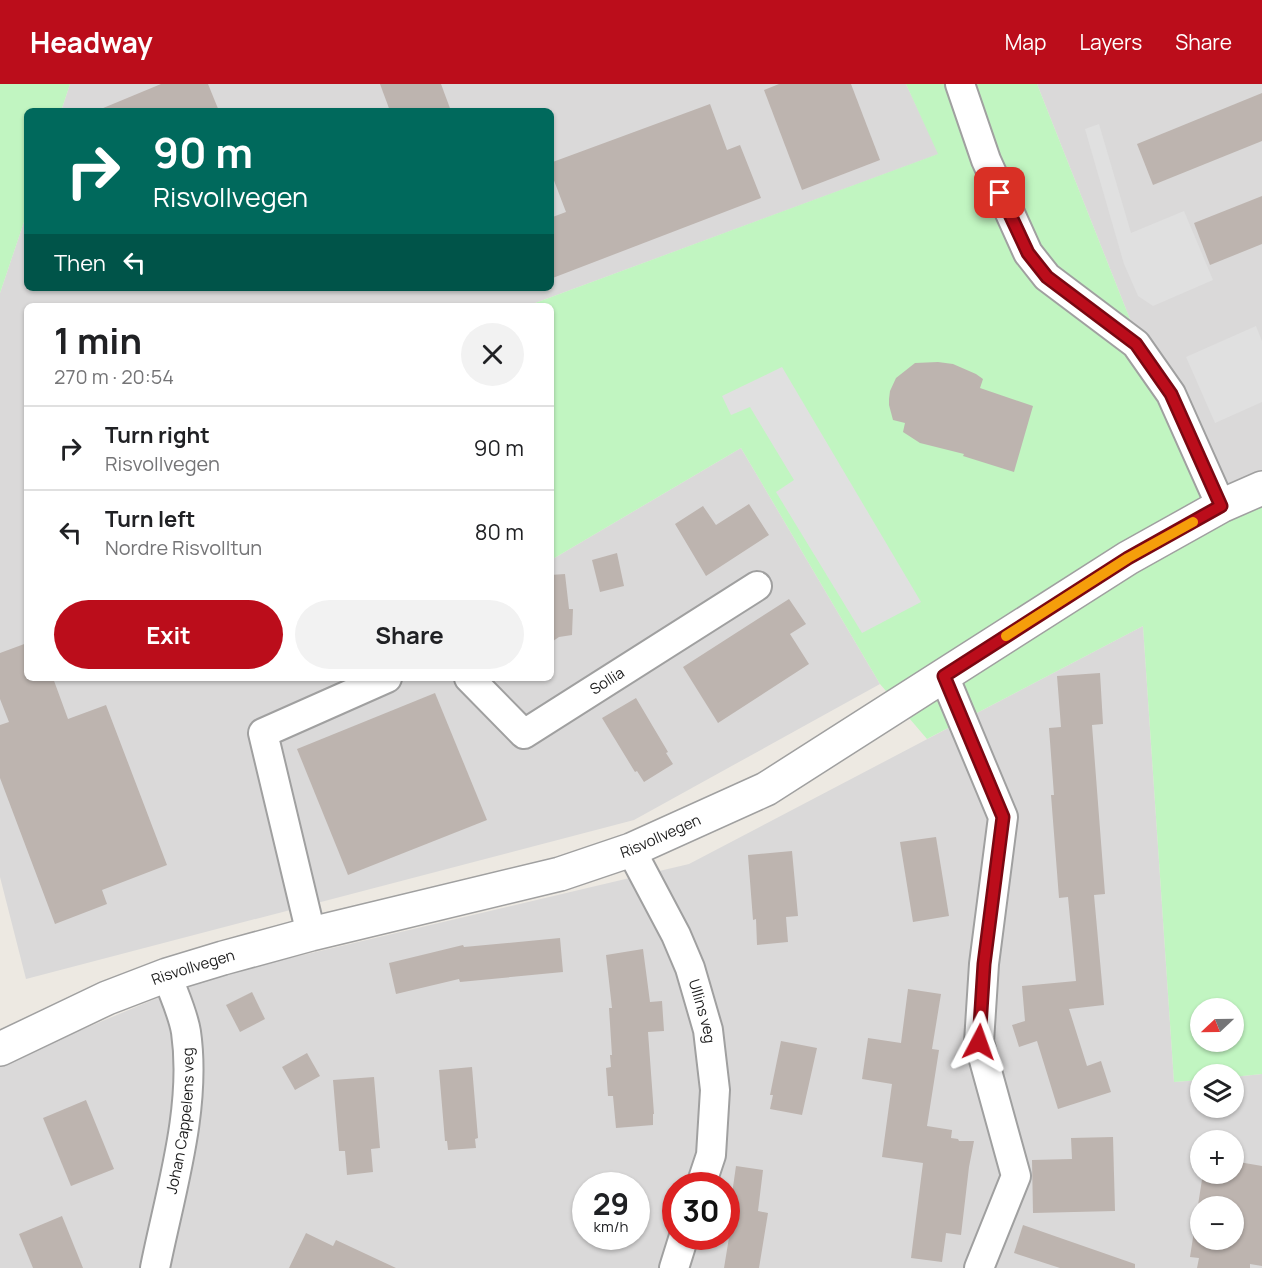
<!DOCTYPE html>
<html lang="en">
<head>
<meta charset="utf-8">
<style>
  :root { --surface:#fff; --page:#f2f2f2; --text:#202124; --muted:#757577; --line:#e0e0e0; --accent:#bb0d1b }
  body { margin:0; font-family:Manrope,sans-serif; background:var(--page); color:var(--text); height:100vh; display:flex; flex-direction:column; font-size:22px; white-space:nowrap }
  * { box-sizing:border-box; margin:0 }
  p { font-size:20px; color:var(--muted) }
  .icon { flex:none; width:33px; height:33px; fill:none; stroke:currentColor; stroke-width:2; stroke-linecap:round; stroke-linejoin:round }
  .map { position:relative; flex:1; overflow:hidden }
  .sheet { position:absolute; left:24px; top:219px; width:530px; height:378px; display:flex; flex-direction:column; background:var(--surface); border-radius:9px; box-shadow:0 2px 4px #0004 }
  .sheet>* { flex:none }
  .banner { position:absolute; left:24px; top:24px; width:530px; height:183px; border-radius:9px; box-shadow:0 2px 4px #0004; background:#00695c; color:#fff; overflow:hidden }
  .needle { width:39px; rotate:248deg }
  .tools { position:absolute; left:1190px; top:914px; display:grid; gap:12px }
  .tools a { display:grid; place-items:center; width:54px; height:54px; border-radius:50%; background:var(--surface); box-shadow:0 2px 4px #0004; font-size:30px }
  .speed { position:absolute; left:572px; top:1088px; display:flex; gap:12px; font-size:30px; font-weight:700; text-align:center }
  .speed>* { display:grid; place-content:center; width:78px; height:78px; border-radius:50%; background:var(--surface); box-shadow:0 2px 4px #0004; line-height:1 }
  .speed small { font-size:15px; font-weight:400 }
  .speed .limit { border:9px solid #d22; background:#fff; color:#111 }
  .pin { position:absolute; display:grid; place-items:center; width:51px; height:51px; color:#fff; margin:-26px; border-radius:12px; box-shadow:0 3px 9px #0006 }
  .me { position:absolute; width:66px; margin:-33px; rotate:4deg; stroke-linejoin:round; filter:drop-shadow(0 0 4px #0008) }
  .turn { display:flex; align-items:center; gap:21px; height:126px; padding:0 30px; font-size:27px }
  .turn .icon { width:78px; height:78px; stroke-width:2.5 }
  .turn b { display:block; font-size:42px; line-height:51px }
  .then { display:flex; align-items:center; height:57px; padding:0 30px; background:#0003; gap:12px; font-size:22px }
  .round { display:grid; place-items:center; flex:none; width:63px; height:63px; border-radius:32px; background:var(--page) }
  .overview { display:flex; align-items:center; justify-content:space-between; height:102px; padding:0 30px }
  h1 { font-size:36px; font-weight:700; line-height:45px }
  .cta { display:flex; gap:12px; margin-top:auto; padding:12px 30px }
  .cta a { flex:1; height:69px; border-radius:36px; background:var(--accent); color:#fff; font-size:24px; font-weight:700; line-height:69px; text-align:center }
  .cta a+a { background:var(--page); color:var(--text) }
  ul { padding:0; list-style:none }
  li { display:flex; align-items:center; gap:18px; height:84px; padding:0 30px; border-top:2px solid var(--line) }
  li div { flex:1 }
  li b { display:block; font-size:22px }
  li em { font-style:normal }
  header { display:flex; align-items:center; gap:36px; box-sizing:border-box; height:84px; padding:0 30px; background:var(--accent); color:#fff }
  header strong { font-size:28px }
  nav { display:flex; gap:33px; margin-inline-start:auto; font-size:21px }
  .map>svg:first-child { display:block }
  .residential { fill:#dad9d9; fill-rule:evenodd }
  .park { fill:#c1f5c1; fill-rule:evenodd }
  .parking { fill:#e0e0e0 }
  .building { fill:#bdb4af; fill-rule:evenodd }
  .lines { fill:none; stroke-linecap:round; stroke-linejoin:round }
  .minor-casing { stroke:#a0a0a0; stroke-width:32 }
  .tertiary-casing { stroke:#a0a0a0; stroke-width:36 }
  .minor { stroke:#fff; stroke-width:28 }
  .tertiary { stroke:#fff; stroke-width:33 }
  .route-casing { stroke:#7a0812; stroke-width:15 }
  .route { stroke:#bb0d1b; stroke-width:10 }
  .slow { stroke:#f59e0b; stroke-width:10 }
  .labels { text-anchor:middle; stroke-width:5; stroke-linejoin:round; paint-order:stroke }
  .street-label { font-size:15px; fill:#1c1c1c; stroke:#fff }
</style>
</head>
<body>
<header>
<strong>Headway</strong>
<nav><a>Map</a><a>Layers</a><a>Share</a></nav>
</header>
<div class="map">
<svg width="1262" height="1184" viewBox="0 0 1262 1184">
  <rect width="100%" height="100%" fill="#ede9e2"/>
  <g class="residential">
    <path d="M70,0H906L939,70L527,222H27V594H550L551,476L741,364L880,600L634,736L26,895L0,793V209L27,129V204H550V27H61Z"/>
    <path d="M1037,0H1262V388L1221,409L1141,263Z"/>
    <path d="M1143,542L1174,998L1200,996V1023H1233V993L1262,990V1184H0V980L205,894L689,780ZM1200,1056H1233V1089H1200ZM585,1101H636V1152H585ZM675,1101H726V1152H675ZM1200,1122H1233V1155H1200Z"/>
  </g>
  <g class="park">
    <path d="M0,0H70L61,27H27V129L0,209Z"/>
    <path d="M906,0H1037L1141,263L1221,408L1262,388V990L1233,993V990H1200V996L1174,998L1143,542L927,655L880,600L741,364L551,476L550,222H527L938,70ZM1200,924H1233V957H1200Z"/>
  </g>
  <g class="parking">
    <path d="M1099,40L1131,149L1184,127L1213,196L1153,222L1138,212L1124,180L1085,45Z"/>
    <path d="M1256,242L1262,257V318L1215,339L1186,273Z"/>
    <path d="M782,283L921,518L862,549L776,408L794,396L750,323L731,331L722,312Z"/>
  </g>
  <g class="building">
    <path d="M161,0H208L219,27H96Z"/>
    <path d="M380,0H441L451,27H390Z"/>
    <path d="M779,0H851L880,76L802,106L764,6Z"/>
    <path d="M1262,9V57L1153,101L1137,60Z"/>
    <path d="M710,20L727,66L740,61L761,114L550,195V134L566,128L550,86V79Z"/>
    <path d="M1262,112V160L1210,181L1194,139Z"/>
    <path d="M938,278L953,280L976,290L983,295L980,304L1033,322L1014,388L963,372L964,370L920,359L903,348L905,339L893,336L889,321V315L890,307L896,294L915,279Z"/>
    <path d="M749,420L769,451L706,492L675,440L703,422L716,441Z"/>
    <path d="M617,469L624,502L600,508L592,476Z"/>
    <path d="M565,490L569,525H573L572,551L559,553L550,559V491Z"/>
    <path d="M789,515L806,540L790,550L809,580L718,639L683,583Z"/>
    <path d="M27,559V594H53L68,635L106,621L167,781L102,806L107,820L55,840L0,694V641L9,638L0,615V569Z"/>
    <path d="M1100,589L1103,640L1092,641L1105,810L1094,811L1104,921L1069,925L1087,982L1101,977L1111,1008L1058,1025L1037,957L1019,963L1012,941L1025,937L1022,902L1076,897L1068,813L1059,814L1051,711H1054L1049,644L1061,643L1057,592Z"/>
    <path d="M435,609L487,736L348,791L297,665Z"/>
    <path d="M636,614L668,668L666,669L673,680L644,698L637,687L635,688L602,634Z"/>
    <path d="M936,753L949,832L913,838L900,758Z"/>
    <path d="M792,767L798,832L786,833L788,858L757,861L756,835L753,836L748,771Z"/>
    <path d="M560,854L563,888L460,898L459,895L396,910L389,879L463,861L464,863Z"/>
    <path d="M643,865L650,918L662,917L664,947L648,948L654,1030H653V1041L616,1044L613,1012H608L606,984L611,983L610,971H612L609,924H612L606,871Z"/>
    <path d="M908,905L941,910L932,965L939,966L927,1042L952,1046L951,1054L958,1055L959,1057H974L969,1083L961,1151L946,1149L942,1178L911,1174L923,1079L882,1073L892,1000L862,995L868,954L901,959Z"/>
    <path d="M252,908L265,935L240,948L226,921Z"/>
    <path d="M781,957L817,964L802,1031L770,1025L773,1011H770Z"/>
    <path d="M307,969L320,992L295,1006L282,983Z"/>
    <path d="M472,983L478,1054L475,1055L476,1064L448,1066L447,1057H445L439,986Z"/>
    <path d="M374,993L380,1064L371,1065L373,1088L347,1091L345,1067H339L333,996Z"/>
    <path d="M86,1016L114,1085L71,1102L43,1034Z"/>
    <path d="M1113,1053L1115,1127L1033,1129L1032,1076L1072,1075L1071,1054Z"/>
    <path d="M1233,1077L1262,1082V1182L1250,1180V1184H1197L1199,1174L1190,1173L1203,1089H1233ZM1200,1122H1233V1155H1200Z"/>
    <path d="M736,1082L763,1086L758,1127L768,1129L759,1184H724L736,1111L732,1110Z"/>
    <path d="M62,1132L83,1184H33L19,1150Z"/>
    <path d="M1023,1141L1135,1180V1184H1060L1014,1169Z"/>
    <path d="M306,1149L333,1162L336,1156L396,1184H289Z"/>
  </g>
  <g class="lines">
    <g class="minor-casing">
      <g id="minor">
        <path d="M960,0L986,76L1028,169L1047,193L1136,260L1171,310L1221,422"/>
        <path d="M944,592L1003,733L984,880L979,958L1016,1092L979,1184"/>
        <path id="s1" d="M469,594L524,650L757,502"/>
        <path id="s2" d="M631,766L676,851L690,884L708,946L715,1006L711,1071L701,1101"/>
        <path d="M311,850L263,649L387,594"/>
        <path id="s3" d="M155,1184C170,1109 197,1024 186,948C183,929 173,909 167,891"/>
        <path d="M674,1184L684,1152"/>
      </g>
    </g>
    <g class="tertiary-casing">
      <g id="tertiary">
        <path id="s4" d="M0,965L107,914L167,891L223,874L311,850L560,790L631,766L766,705L1128,474L1221,422L1262,404"/>
      </g>
    </g>
    <use href="#minor" class="minor"/>
    <use href="#tertiary" class="tertiary"/>
  </g>
  <g class="lines">
    <g class="route-casing">
      <path id="route" d="M979,958L984,880L1003,733L944,592L1128,474L1221,422L1171,310L1136,260L1047,193L1028,169L1000,109"/>
    </g>
    <use href="#route" class="route"/>
    <path class="slow" d="M1006,552L1128,474L1193,438"/>
  </g>
  <g class="labels">
    <g class="street-label">
      <text dy="5" stroke="none"><textPath href="#s1" startOffset="177">Sollia</textPath></text>
      <text dy="5" stroke="none"><textPath href="#s4" startOffset="696">Risvollvegen</textPath></text>
      <text dy="5" stroke="none"><textPath href="#s4" startOffset="210">Risvollvegen</textPath></text>
      <text dy="5" stroke="none"><textPath href="#s2" startOffset="177">Ullins veg</textPath></text>
      <text dy="5" stroke="none"><textPath href="#s3" startOffset="150">Johan Cappelens veg</textPath></text>
    </g>
  </g>
</svg>
<div class="tools">
<a><svg class="needle" viewBox="-14 -14 28 28"><path d="M0-13l5 13h-10z" fill="#e53935"/><path d="M0 13l5-13h-10z" fill="#757577"/></svg></a>
<a><svg class="icon" aria-label="layers" viewBox="0 0 24 24"><path d="M12 4l9 5-9 5-9-5zM3 14l9 5 9-5"/></svg></a>
<a>+</a>
<a>−</a>
</div>
<div class="speed"><div>29<small>km/h</small></div><div class="limit">30</div></div>
<div class="pin" style="left:1000px;top:109px;background:#d93025"><svg class="icon" aria-label="arrive" viewBox="0 0 24 24"><path d="M6 21V4h12l-3 4 3 4H6"/></svg></div>
<svg class="me" style="left:979px;top:958px" viewBox="-20 -20 40 40"><path d="M0-17L14 15 0 8-14 15z" fill="#bb0d1b" stroke="#fff" stroke-width="4"/></svg>
<div class="banner">
<div class="turn"><svg class="icon" aria-label="right" viewBox="0 0 24 24"><path d="M7 20v-9h11M14 6l5 5-5 5"/></svg><div><b>90 m</b>Risvollvegen</div></div>
<div class="then">Then<svg class="icon" aria-label="left" viewBox="0 0 24 24"><path d="M17 20v-9H6M10 6l-5 5 5 5"/></svg></div>
</div>
<section class="sheet">
<div class="overview"><div><h1>1 min</h1><p>270 m · 20:54</p></div><a class="round"><svg class="icon" aria-label="close" viewBox="0 0 24 24"><path d="M6 6l12 12M18 6L6 18"/></svg></a></div>
<ul>
<li><svg class="icon" aria-label="right" viewBox="0 0 24 24"><path d="M7 20v-9h11M14 6l5 5-5 5"/></svg><div><b>Turn right</b><p>Risvollvegen</p></div><em>90 m</em></li>
<li><svg class="icon" aria-label="left" viewBox="0 0 24 24"><path d="M17 20v-9H6M10 6l-5 5 5 5"/></svg><div><b>Turn left</b><p>Nordre Risvolltun</p></div><em>80 m</em></li>
</ul>
<div class="cta"><a>Exit</a><a>Share</a></div>
</section>
</div>
</body>
</html>
